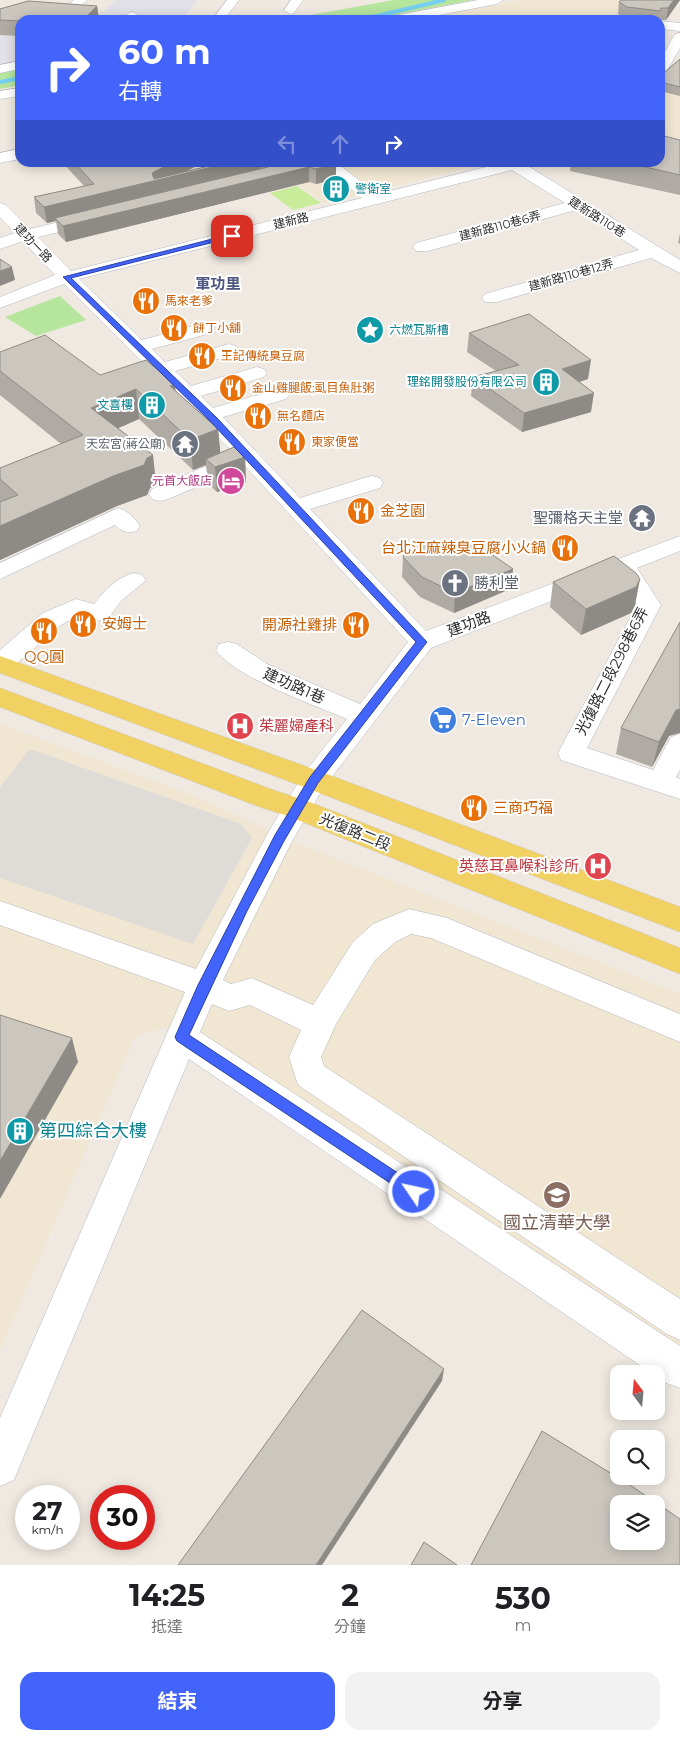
<!DOCTYPE html>
<html lang="zh-TW">
<head>
<meta charset="utf-8">
<style>
  :root { --surface:#fff; --page:#f2f2f2; --text:#202124; --muted:#757577; --accent:#4264fb }
  body { margin:0; font-family:Montserrat,"Noto Sans TC",sans-serif; background:var(--page); color:var(--text); height:100vh; display:flex; flex-direction:column; font-size:19px; white-space:nowrap }
  * { box-sizing:border-box; margin:0 }
  p { font-size:16px; color:var(--muted) }
  .icon { flex:none; width:28px; height:28px; fill:none; stroke:currentColor; stroke-width:2; stroke-linecap:round; stroke-linejoin:round }
  .map { position:relative; height:1565px; overflow:hidden }
  .panel { display:flex; flex-direction:column; background:var(--surface); flex:1 }
  .panel>* { flex:none }
  .guide { position:absolute; left:15px; top:15px; width:650px; height:152px; border-radius:15px; box-shadow:0 2px 12px #0003; background:#4264fb; color:#fff; overflow:hidden }
  .needle { width:32px; rotate:344deg }
  .fabs { position:absolute; left:610px; top:1365px; display:grid; gap:10px }
  .fabs a { display:grid; place-items:center; width:55px; height:55px; border-radius:10px; background:var(--surface); box-shadow:0 2px 12px #0003; font-size:25px }
  .speed { position:absolute; left:15px; top:1485px; display:flex; gap:10px; font-size:25px; font-weight:700; text-align:center }
  .speed>* { display:grid; place-content:center; width:65px; height:65px; border-radius:50%; background:var(--surface); box-shadow:0 2px 12px #0003; line-height:1 }
  .speed small { font-size:12px; font-weight:400 }
  .speed .limit { border:8px solid #d22; background:#fff; color:#111 }
  .pin { position:absolute; display:grid; place-items:center; width:42px; height:42px; color:#fff; margin:-21px; border-radius:10px; box-shadow:0 2px 8px #0006 }
  .me { position:absolute; width:55px; margin:-28px; rotate:304deg; stroke-linejoin:round; filter:drop-shadow(0 0 4px #0008) }
  .turn { display:flex; align-items:center; gap:18px; height:105px; padding:0 20px; font-size:22px }
  .turn .icon { width:65px; height:65px; stroke-width:2.5 }
  .turn b { display:block; font-size:35px; line-height:42px }
  .lanes { display:flex; align-items:center; height:48px; padding:0 20px; background:#0003; justify-content:center; gap:25px; direction:ltr }
  .lanes .off { opacity:.35 }
  .eta { display:flex; justify-content:space-evenly; align-items:center; height:85px; text-align:center }
  .eta b { font-size:30px; font-weight:700; line-height:35px }
  .button { display:flex; gap:10px; margin-top:auto; padding:10px 20px }
  .button a { flex:1; height:58px; border-radius:15px; background:var(--accent); color:#fff; font-size:20px; font-weight:700; line-height:58px; text-align:center }
  .button a+a { background:var(--page); color:var(--text) }
  .map>svg:first-child { display:block }
  .industrial { fill:#e3e1e8 }
  .education { fill:#f0e6d1 }
  .green { fill:#b6e59e }
  .pitch { fill:#c9ec9a }
  .plaza { fill:#dfdcd8 }
  .lines { fill:none; stroke-linecap:round; stroke-linejoin:round }
  .stream { stroke:#75cff0; stroke-width:4 }
  .minor-casing { stroke:#b4b7c1; stroke-width:1 }
  .major-casing { stroke:#c9c9c9; stroke-width:1 }
  .minor { fill:#fff; fill-rule:evenodd }
  .major { fill:#f2d163; fill-rule:evenodd }
  .wall { fill:#afaba4 }
  .shaded-wall { fill:#8e8b86 }
  .building { fill:#cbc7bf; stroke:#8e8b86; fill-rule:evenodd }
  .route { fill:#4264fb; stroke:#2b41a3 }
  .labels { text-anchor:middle; stroke-width:4; stroke-linejoin:round; paint-order:stroke }
  .far-culture-label { font-size:12px; fill:#0d838f; stroke:#fff; text-anchor:start }
  .far-street-label { font-size:12px; fill:#2e2e2e; stroke:#fff }
  .far-food-label { font-size:12px; fill:#c56008; stroke:#fff; text-anchor:start }
  .far-worship-label { font-size:12px; fill:#5b616d; stroke:#fff; text-anchor:end }
  .far-hotel-label { font-size:12px; fill:#b23c85; stroke:#fff; text-anchor:end }
  .far-quarter-label { font-size:15px; font-weight:bold; fill:#4d5680; stroke:#fff }
  .food-label { font-size:15px; fill:#c56008; stroke:#fff; text-anchor:start }
  .worship-label { font-size:15px; fill:#5b616d; stroke:#fff; text-anchor:end }
  .street-label { font-size:15px; fill:#2e2e2e; stroke:#fff }
  .shop-label { font-size:15px; fill:#366cbe; stroke:#fff; text-anchor:start }
  .health-label { font-size:15px; fill:#be3a42; stroke:#fff; text-anchor:start }
  .near-culture-label { font-size:18px; fill:#0d838f; stroke:#fff; text-anchor:start }
  .near-education-label { font-size:18px; fill:#785e54; stroke:#fff }
</style>
</head>
<body>
<div class="map">
<svg width="680" height="1565" viewBox="0 0 680 1565">
  <rect width="100%" height="100%" fill="#efe9e1"/>
  <path class="industrial" d="M115,0H198L182,20H20V63L0,67V11L6,6L102,13Z"/>
  <g class="education">
    <path d="M521,0H626L616,17L638,20L424,19Z"/>
    <path d="M660,91L680,94V145L660,141Z"/>
    <path d="M268,163H489L325,203Z"/>
    <path d="M0,724L189,794L304,846L680,994V1358L184,1033L168,1027L135,1036L0,1350Z"/>
  </g>
  <g class="green">
    <path d="M394,0H473L367,20H283Z"/>
    <path d="M20,68V85L0,89V71Z"/>
    <path d="M60,296L86,320L36,336L5,317Z"/>
  </g>
  <path class="pitch" d="M297,186L321,203L293,210L270,193Z"/>
  <path class="plaza" d="M30,749L241,824L252,838L193,944L0,878V787Z"/>
  <g class="lines">
    <g class="stream">
      <path d="M340,20L377,16L444,0"/>
      <path d="M0,82L20,78"/>
    </g>
    <g class="minor-casing">
      <g id="minor">
        <path d="M74,0H87L76,11H68L66,8Z"/>
        <path d="M227,0H239L224,20H212Z"/>
        <path d="M291,0H303L294,13L290,14L284,10Z"/>
        <path d="M478,0H503L497,4L413,20H387L393,16Z"/>
        <path d="M133,12L139,16L136,20H124L129,13Z"/>
        <path d="M617,16L622,17L624,20H611Z"/>
        <path d="M660,21L680,23V31L660,29Z"/>
        <path d="M680,33V48L665,74L660,75V60L675,34Z"/>
        <path d="M20,61V69L0,73V65Z"/>
        <path d="M20,88V96L0,99V91Z"/>
        <path d="M20,149V159L0,163V153Z"/>
        <path d="M318,162H335L378,194L506,162H534L528,166L680,260V273L651,258L497,302H485L482,298L485,294L639,250L576,210L428,251H416L413,247L416,243L565,203L512,170L79,279L142,340L204,323L211,325L213,329L211,333L152,349L165,362L229,344L236,346L239,350L236,354L175,371L191,386L257,367L264,369L267,373L264,377L201,396L213,408L279,389L286,391L289,395L286,399L223,417L300,498L364,478L372,476L380,478L383,483L380,488L310,509L426,631L680,536V551L637,568L661,605L587,748L653,770L671,737L680,734V770L676,777L680,779V799L561,760L558,753L637,605L618,575L431,648L324,787L291,843L223,980L231,984L252,978L313,1005L353,942L373,924L409,909L447,918L680,1014V1042L431,938L411,934L395,942L375,960L336,1024L321,1057L324,1066L680,1299V1340L667,1334L298,1085L289,1057L301,1030L250,1005L229,1011L212,1004L200,1032L680,1346V1388L666,1383L656,1374H653L189,1059L14,1480L0,1486V1418L185,992L0,925V901L196,969L269,831L304,773L347,719C316,706 232,676 216,650L219,644L228,642L237,644L267,664L360,704L408,642L245,466L168,499L160,501L152,499L149,494L152,489L235,454L64,284L0,308V297L55,275L23,241L0,249V238L15,233L0,217V203L6,205L30,229L92,214L98,215L100,219L98,223L38,237L71,271L362,198Z"/>
        <path d="M118,508C128,511 134,517 140,526L137,531C127,533 122,532 115,525L0,579V563Z"/>
        <path d="M134,573L142,575L146,580L121,601L108,619L99,621L79,615L61,625L9,670L0,672V650L43,613L76,599L94,604C104,591 117,577 134,573Z"/>
      </g>
    </g>
    <g class="major-casing">
      <g id="major">
        <path d="M0,656L324,773L680,907V932L304,787L0,673Z"/>
        <path d="M0,688L276,791L307,801L680,948V974L288,816L257,806L0,707Z"/>
      </g>
    </g>
    <use href="#minor" class="minor"/>
    <use href="#major" class="major"/>
  </g>
  <g class="wall">
    <path d="M680,0L666,20H638L625,18L618,14L619,2Z"/>
    <path d="M97,6L99,20H20V36L0,35V9Z"/>
    <path d="M680,59V96L660,91V76Z"/>
    <path d="M680,140V195L570,171L571,162H660Z"/>
    <path d="M62,162H204L187,171L226,162H334L336,179L316,184L309,182L66,242L58,234L56,221L47,223L36,213L34,197L84,186Z"/>
    <path d="M680,233V244L678,243Z"/>
    <path d="M469,333L588,379L579,382L591,412L522,432L471,396L473,377L496,371L467,352Z"/>
    <path d="M0,352L100,375L176,391L218,429L220,453L245,457L246,482L217,492L208,484L206,465L193,470L139,419L118,428L153,455L156,485L150,488L147,495L117,506L0,560V468L61,444L0,395Z"/>
    <path d="M403,557L513,569L510,589L454,613L420,597L402,577Z"/>
    <path d="M553,582L635,605L631,613L581,635L550,607Z"/>
    <path d="M621,728L669,736L652,767L616,754Z"/>
  </g>
  <g class="shaded-wall">
    <path d="M674,0H680L666,20L668,8Z"/>
    <path d="M97,6L99,20H83Z"/>
    <path d="M173,162H204L179,175L233,162H261L262,171L55,218L56,221L47,223L44,207L152,173Z"/>
    <path d="M336,164V179L316,184V169Z"/>
    <path d="M309,167V182L66,242L63,226Z"/>
    <path d="M12,267L15,280L0,286V271Z"/>
    <path d="M591,360L588,379L560,388L562,369Z"/>
    <path d="M175,384L178,414L170,386Z"/>
    <path d="M136,389L139,419L96,438L91,408Z"/>
    <path d="M594,393L591,412L522,432L524,413Z"/>
    <path d="M218,429L221,459H206V465L193,470L190,440Z"/>
    <path d="M153,455L156,485L150,488L147,495L117,506L0,560V526L113,476Z"/>
    <path d="M245,457L246,482L217,492L215,467Z"/>
    <path d="M513,569L510,589L454,613L455,593Z"/>
    <path d="M640,579L635,605L631,613L581,635L586,609Z"/>
    <path d="M680,709V733L669,736L652,767L659,742L676,710Z"/>
    <path d="M72,1038L78,1062L0,1199V1161Z"/>
    <path d="M444,1369L442,1381L322,1565H316Z"/>
  </g>
  <g class="building">
    <path d="M621,0H674L668,8H661L660,11L627,7L619,2Z"/>
    <path d="M28,1L97,6L83,20H20V21L0,20V9Z"/>
    <path d="M424,18L428,20H413Z"/>
    <path d="M680,59V87L660,82V76Z"/>
    <path d="M660,135L680,140V175L624,162H660Z"/>
    <path d="M74,162H173L152,173L154,179L226,162H233L44,207L34,197L94,184Z"/>
    <path d="M271,162H334L336,164L316,169L309,167L63,226L55,218L268,167Z"/>
    <path d="M0,259L12,267L0,271Z"/>
    <path d="M529,314L591,360L562,369L594,393L524,413L473,377L519,365L469,333Z"/>
    <path d="M45,335L100,375L146,360L175,384L170,386L218,429L190,440L136,389L91,408L153,455L147,458L144,465L113,476L0,526V502L18,495L0,479V468L83,435L0,371V352Z"/>
    <path d="M234,447L245,457L215,467L206,459Z"/>
    <path d="M428,541L481,547L513,569L455,593L422,577L403,557L410,546Z"/>
    <path d="M614,556L636,573L640,579L636,587L586,609L553,582Z"/>
    <path d="M680,622V709L676,710L659,742L621,728Z"/>
    <path d="M0,1015L72,1038L0,1161Z"/>
    <path d="M362,1310L444,1369L316,1565H178Z"/>
    <path d="M542,1431L630,1485L680,1519V1565H471ZM619,1504H656V1541H619Z"/>
    <path d="M424,1542L457,1565H411Z"/>
  </g>
  <path class="route" d="M232,234L234,237L71,278L217,418L427,642L318,783L284,841L247,911L189,1035L419,1187L422,1192L419,1197L414,1199L177,1041L175,1037L198,985L275,835L310,777L416,642L211,422L63,277Z"/>
  <defs>
    <g id="building-disc" transform="scale(1.4375)"><circle r="9.5" fill="#0f9aa8" stroke="#fff"/><path d="M-4-6H4V6H1V3H-1V6H-4ZM-2.5-4.3h1.7v1.8h-1.7ZM.8-4.3h1.7v1.8H.8ZM-2.5-1h1.7V.8h-1.7ZM.8-1h1.7V.8H.8Z" fill="#fff"/></g>
    <g id="restaurant-disc" transform="scale(1.4375)"><circle r="9.5" fill="#e8710a" stroke="#fff"/><path d="M-5-6h1v4h1v-4h1v4h1v-4h1v5L-1.5 .5V6h-2V.5L-5-1ZM5-6V6H3V1.5H1.5Q1.5-4 5-6Z" fill="#fff"/></g>
    <g id="sight-disc" transform="scale(1.4375)"><circle r="9.5" fill="#0f9aa8" stroke="#fff"/><path d="M0-6L1.8-2.2L6-1.7L2.9 1.2L3.7 5.4L0 3.3L-3.7 5.4L-2.9 1.2L-6-1.7L-1.8-2.2Z" fill="#fff"/></g>
    <g id="temple-disc" transform="scale(1.4375)"><circle r="9.5" fill="#6b7280" stroke="#fff"/><path d="M0-6L5-2H3V0L6.5 2.5H4V6H1.5V3h-3V6H-4V2.5H-6.5L-3 0V-2H-5Z" fill="#fff"/></g>
    <g id="hotel-disc" transform="scale(1.4375)"><circle r="9.5" fill="#d1479c" stroke="#fff"/><path d="M-6-4.5h1.5V1H6V5H4.5V3h-9V5H-6ZM-4 0a1.8 1.8 0 1 1 3.6 0ZM.5 0V-2.5h3Q6-2.5 6 0Z" fill="#fff"/></g>
    <g id="church-disc" transform="scale(1.4375)"><circle r="9.5" fill="#6b7280" stroke="#fff"/><path d="M-1.2-6h2.4v3.5h3.3v2.4h-3.3V6h-2.4V-.1h-3.3v-2.4h3.3Z" fill="#fff"/></g>
    <g id="supermarket-disc" transform="scale(1.4375)"><circle r="9.5" fill="#3f7fe0" stroke="#fff"/><path d="M-6-5.5h2.5l.6 2H6L4.5 2H-2.5L-4.4-4H-6ZM-1.5 3.2a1.3 1.3 0 1 0 .1 0ZM3 3.2a1.3 1.3 0 1 0 .1 0Z" fill="#fff"/></g>
    <g id="hospital-disc" transform="scale(1.4375)"><circle r="9.5" fill="#e0444e" stroke="#fff"/><path d="M-5-5h3v3.5h4V-5h3V5h-3V1.5h-4V5h-3Z" fill="#fff"/></g>
    <g id="university-disc" transform="scale(1.4375)"><circle r="9.5" fill="#8d6e63" stroke="#fff"/><path d="M0-5L7-2L0 1L-7-2ZM-4 1L0 2.5L4 1V4Q0 6-4 4Z" fill="#fff"/></g>
  </defs>
  <g fill-rule="evenodd">
    <use href="#building-disc" x="336" y="189"/>
    <use href="#restaurant-disc" x="146" y="301"/>
    <use href="#restaurant-disc" x="174" y="328"/>
    <use href="#sight-disc" x="370" y="330"/>
    <use href="#restaurant-disc" x="202" y="356"/>
    <use href="#building-disc" x="546" y="382"/>
    <use href="#restaurant-disc" x="233" y="388"/>
    <use href="#building-disc" x="152" y="405"/>
    <use href="#restaurant-disc" x="258" y="416"/>
    <use href="#restaurant-disc" x="292" y="442"/>
    <use href="#temple-disc" x="185" y="444"/>
    <use href="#hotel-disc" x="231" y="481"/>
    <use href="#restaurant-disc" x="361" y="511"/>
    <use href="#temple-disc" x="642" y="518"/>
    <use href="#restaurant-disc" x="565" y="548"/>
    <use href="#church-disc" x="455" y="583"/>
    <use href="#restaurant-disc" x="83" y="624"/>
    <use href="#restaurant-disc" x="356" y="625"/>
    <use href="#restaurant-disc" x="44" y="631"/>
    <use href="#supermarket-disc" x="443" y="720"/>
    <use href="#hospital-disc" x="240" y="726"/>
    <use href="#restaurant-disc" x="474" y="808"/>
    <use href="#hospital-disc" x="598" y="866"/>
    <use href="#building-disc" x="20" y="1131"/>
    <use href="#university-disc" x="557" y="1195"/>
  </g>
  <g class="labels">
    <g class="far-culture-label">
      <text x="355" y="193">警衛室</text>
      <text x="389" y="334">六燃瓦斯槽</text>
      <text x="527" y="386" text-anchor="end">理銘開發股份有限公司</text>
      <text x="133" y="409" text-anchor="end">文喜樓</text>
    </g>
    <g class="far-street-label">
      <text transform="translate(597 217) rotate(32)" y="4">建新路110巷</text>
      <text transform="translate(291 221) rotate(-14)" y="4">建新路</text>
      <text transform="translate(500 226) rotate(-15)" y="4">建新路110巷6弄</text>
      <text transform="translate(33 243) rotate(46)" y="4">建功一路</text>
      <text transform="translate(571 275) rotate(-16)" y="4">建新路110巷12弄</text>
    </g>
    <g class="far-food-label">
      <text x="165" y="305">馬來老爹</text>
      <text x="193" y="332">餅丁小舖</text>
      <text x="221" y="360">王記傳統臭豆腐</text>
      <text x="252" y="392">金山雞腿飯;虱目魚肚粥</text>
      <text x="277" y="420">無名麵店</text>
      <text x="311" y="446">東家便當</text>
    </g>
    <g class="far-worship-label">
      <text x="166" y="448">天宏宮(蔣公廟)</text>
    </g>
    <g class="far-hotel-label">
      <text x="212" y="485">元首大飯店</text>
    </g>
    <g class="far-quarter-label">
      <text x="218" y="289">軍功里</text>
    </g>
    <g class="food-label">
      <text x="380" y="516">金芝園</text>
      <text x="546" y="553" text-anchor="end">台北江麻辣臭豆腐小火鍋</text>
      <text x="102" y="629">安姆士</text>
      <text x="337" y="630" text-anchor="end">開源社雞排</text>
      <text x="44" y="662" text-anchor="middle">QQ圓</text>
      <text x="493" y="813">三商巧福</text>
    </g>
    <g class="worship-label">
      <text x="623" y="523">聖彌格天主堂</text>
      <text x="474" y="588" text-anchor="start">勝利堂</text>
    </g>
    <g class="street-label">
      <text transform="translate(469 624) rotate(-21)" y="5">建功路</text>
      <text transform="translate(612 671) rotate(-63)" y="5">光復路二段298巷6弄</text>
      <text transform="translate(294 686) rotate(24)" y="5">建功路1巷</text>
      <text transform="translate(355 832) rotate(22)" y="5">光復路二段</text>
    </g>
    <g class="shop-label">
      <text x="462" y="725">7-Eleven</text>
    </g>
    <g class="health-label">
      <text x="259" y="731">茱麗婦產科</text>
      <text x="579" y="871" text-anchor="end">英慈耳鼻喉科診所</text>
    </g>
    <g class="near-culture-label">
      <text x="39" y="1137">第四綜合大樓</text>
    </g>
    <g class="near-education-label">
      <text x="557" y="1229">國立清華大學</text>
    </g>
  </g>
</svg>
<div class="fabs">
<a><svg class="needle" viewBox="-14 -14 28 28"><path d="M0-13l5 13h-10z" fill="#e53935"/><path d="M0 13l5-13h-10z" fill="#757577"/></svg></a>
<a><svg class="icon" aria-label="search" viewBox="0 0 24 24"><circle cx="10" cy="10" r="6"/><path d="M15 15l6 6"/></svg></a>
<a><svg class="icon" aria-label="layers" viewBox="0 0 24 24"><path d="M12 4l9 5-9 5-9-5zM3 14l9 5 9-5"/></svg></a>
</div>
<div class="speed"><div>27<small>km/h</small></div><div class="limit">30</div></div>
<div class="pin" style="left:232px;top:236px;background:#d93025"><svg class="icon" aria-label="arrive" viewBox="0 0 24 24"><path d="M6 21V4h12l-3 4 3 4H6"/></svg></div>
<svg class="me" style="left:414px;top:1192px" viewBox="-20 -20 40 40"><circle r="17" fill="#4264fb" stroke="#fff" stroke-width="3"/><path d="M0-11L8 9 0 5-8 9z" fill="#fff"/></svg>
<div class="guide">
<div class="turn"><svg class="icon" aria-label="right" viewBox="0 0 24 24"><path d="M7 20v-9h11M14 6l5 5-5 5"/></svg><div><b>60 m</b>右轉</div></div>
<div class="lanes"><svg class="icon off" aria-label="left" viewBox="0 0 24 24"><path d="M17 20v-9H6M10 6l-5 5 5 5"/></svg><svg class="icon off" aria-label="ahead" viewBox="0 0 24 24"><path d="M12 20V5M6 11l6-6 6 6"/></svg><svg class="icon" aria-label="right" viewBox="0 0 24 24"><path d="M7 20v-9h11M14 6l5 5-5 5"/></svg></div>
</div>
</div>
<section class="panel">
<div class="eta">
<div><b>14:25</b><p>抵達</p></div>
<div><b>2</b><p>分鐘</p></div>
<div><b>530</b><p>m</p></div>
</div>
<div class="button"><a>結束</a><a>分享</a></div>
</section>
</body>
</html>
